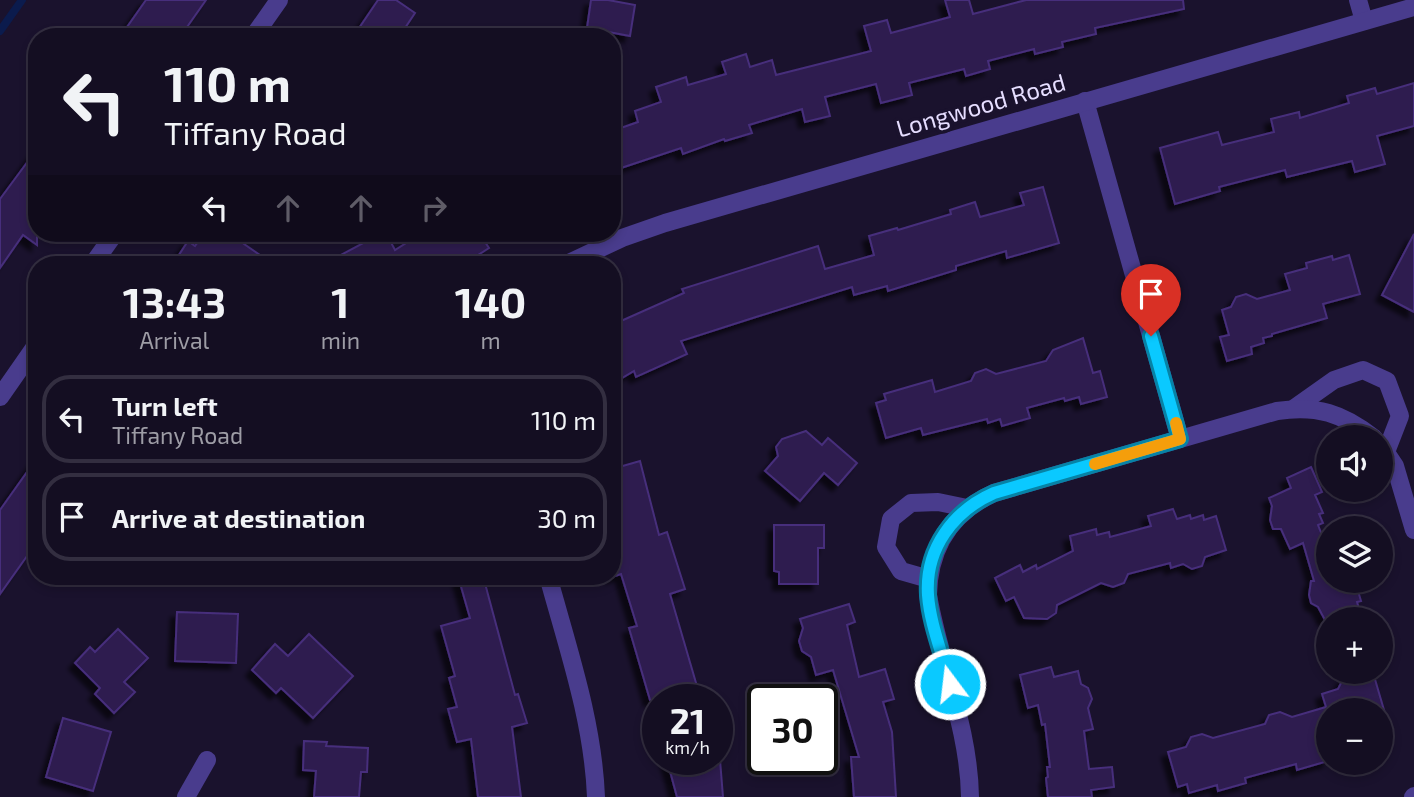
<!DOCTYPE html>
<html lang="en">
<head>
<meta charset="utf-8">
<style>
  :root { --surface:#140e22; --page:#1d172a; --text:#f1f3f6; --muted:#9d9ca5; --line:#332e40 }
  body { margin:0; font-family:"Exo 2",sans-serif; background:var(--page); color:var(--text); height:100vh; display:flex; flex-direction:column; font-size:26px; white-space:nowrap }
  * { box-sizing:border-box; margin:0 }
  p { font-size:23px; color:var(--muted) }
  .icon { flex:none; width:38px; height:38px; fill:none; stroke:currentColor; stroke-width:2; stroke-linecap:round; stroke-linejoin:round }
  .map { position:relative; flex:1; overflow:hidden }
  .sheet { position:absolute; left:28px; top:256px; width:593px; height:329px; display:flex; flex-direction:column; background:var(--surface); border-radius:28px; box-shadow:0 4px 10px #0003,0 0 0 2px var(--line) }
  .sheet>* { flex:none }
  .guide { position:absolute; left:28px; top:28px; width:593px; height:214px; border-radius:28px; box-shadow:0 4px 10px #0003,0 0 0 2px var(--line); background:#140e22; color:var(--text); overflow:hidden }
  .buttons { position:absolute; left:1316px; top:425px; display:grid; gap:14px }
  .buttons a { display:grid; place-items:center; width:77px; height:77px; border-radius:50%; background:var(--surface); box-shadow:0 4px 10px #0003,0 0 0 2px var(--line); font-size:35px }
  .speed { position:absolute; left:642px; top:684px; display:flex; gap:14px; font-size:35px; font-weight:700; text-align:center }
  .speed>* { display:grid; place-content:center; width:91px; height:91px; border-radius:50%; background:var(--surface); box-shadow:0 4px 10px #0003,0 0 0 2px var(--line); line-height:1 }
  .speed small { font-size:18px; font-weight:400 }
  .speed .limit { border:4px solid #111; border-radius:10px; background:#fff; color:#111 }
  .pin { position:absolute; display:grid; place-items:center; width:60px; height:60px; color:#fff; margin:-72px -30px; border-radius:50% 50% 50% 0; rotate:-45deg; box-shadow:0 0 7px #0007 }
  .pin .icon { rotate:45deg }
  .me { position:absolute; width:77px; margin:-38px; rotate:345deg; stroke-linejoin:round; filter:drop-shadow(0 0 5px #0008) }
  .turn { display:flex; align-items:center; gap:24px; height:147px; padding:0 21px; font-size:32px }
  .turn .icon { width:91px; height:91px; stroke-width:2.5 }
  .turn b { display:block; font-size:49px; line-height:60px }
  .lanes { display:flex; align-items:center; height:66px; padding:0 21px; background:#0003; justify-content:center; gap:35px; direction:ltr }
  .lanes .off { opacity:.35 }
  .eta { display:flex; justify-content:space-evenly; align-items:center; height:119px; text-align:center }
  .eta b { font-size:42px; font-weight:700; line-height:49px }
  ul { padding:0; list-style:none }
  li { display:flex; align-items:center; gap:21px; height:88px; margin:0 14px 10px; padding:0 7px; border:4px solid var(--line); border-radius:28px }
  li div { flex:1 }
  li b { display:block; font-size:26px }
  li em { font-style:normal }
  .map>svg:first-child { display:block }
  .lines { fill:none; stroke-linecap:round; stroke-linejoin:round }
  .stream { stroke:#0b1b4d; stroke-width:8 }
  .building { fill:#2d1d4f; stroke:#472f7b; stroke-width:2; filter:url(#shadow) }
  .minor { stroke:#493c8d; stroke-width:18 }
  .route-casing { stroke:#0683a6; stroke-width:18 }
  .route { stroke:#0ac9ff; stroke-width:12 }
  .slow { stroke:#f59e0b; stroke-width:12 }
  .labels { text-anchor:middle; stroke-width:7; stroke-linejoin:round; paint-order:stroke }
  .street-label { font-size:24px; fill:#e6deff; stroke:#1a122d }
</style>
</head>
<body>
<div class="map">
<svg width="1414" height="797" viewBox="0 0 1414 797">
  <defs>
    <filter id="shadow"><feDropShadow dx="-6" dy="6" stdDeviation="2" flood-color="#0009"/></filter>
  </defs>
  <rect width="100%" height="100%" fill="#1a122d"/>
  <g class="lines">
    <path class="stream" d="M0,31L22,0"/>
  </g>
  <g class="building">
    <path d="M146,0H206L180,37H120Z"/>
    <path d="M378,0H396L415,13L399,37H353Z"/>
    <path d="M591,0H608L635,5L630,36L587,28Z"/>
    <path d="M945,0H969L973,14L1026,0H1183L1184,9L1095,28L1096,34L1062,42L1063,47L1035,54L1034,49L988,61L990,69L966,76L964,69L909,83L912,95L881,103L876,84L825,97L830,116L805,122L802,109L749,125L752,133L725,141L724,139L683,154L681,148L612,171V131L638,122L635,111L661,102L656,87L686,77L688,85L726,74L722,62L746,54L750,67L772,60L776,75L871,51L864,26L887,20L891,33L950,17Z"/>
    <path d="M1414,83V126L1377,136L1385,164L1355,172L1352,161L1287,177L1285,170L1219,187L1220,191L1175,204L1160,148L1218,132L1222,145L1274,132L1271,119L1299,112L1300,118L1349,103L1347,96L1375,88L1377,94Z"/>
    <path d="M37,149V245L23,235L0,268V199Z"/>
    <path d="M1043,187L1059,243L1007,258L1006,251L956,266V270L888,291L887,286L854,295L852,287L756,317L681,341L687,354L636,377L634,371L612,384V325L684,293L682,289L818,246L825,269L874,255L869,236L897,228L898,230L951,214L950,210L975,202L980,217L1024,205L1020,193Z"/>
    <path d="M204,233H228L273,264H173L188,241L195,246Z"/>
    <path d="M382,233H386L395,250L422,233H479L489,248L464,264H324Z"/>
    <path d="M1414,234V312L1382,295Z"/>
    <path d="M1349,255L1360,294L1323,304L1327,318L1272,334V336L1263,338L1264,343L1251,347L1252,354L1227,361L1220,337L1229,335L1222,310L1231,307L1236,297L1246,294L1257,299L1290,290L1285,274L1307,268L1306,263L1332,256L1333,260Z"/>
    <path d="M1083,338L1093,373L1100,371L1107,397L1081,404L1079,397L1065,401L1064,398L1027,408L1030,418L1002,426L1000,419L988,423L987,419L923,435L921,428L886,438L876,403L886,400L884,394L932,380L935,392L971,381L975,373L986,369L996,374L1046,361L1053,350Z"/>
    <path d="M806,431L822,445L828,438L857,463L838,485L824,473L800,501L765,471L778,456L776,447L782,439Z"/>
    <path d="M37,458V542L0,594V510Z"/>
    <path d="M640,461L659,535L667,532L685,589L670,594L701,700H650L629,628L637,626L621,574L612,577V545L619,543L612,521V469Z"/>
    <path d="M1311,467L1322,492L1315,495L1323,513L1319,514L1323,523L1318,525L1328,550V581H1355L1361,601L1357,602L1361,615L1348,620H1325L1318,607L1311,603L1309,595L1311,581H1314L1303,543L1290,549L1281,529H1273L1270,520L1272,506L1269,498L1291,488L1287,478Z"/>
    <path d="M1173,509L1177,519L1190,515L1191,519L1203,515L1204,520L1216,516L1226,550L1205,557L1202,566L1192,569L1183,564L1171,568L1170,563L1128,574L1124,583L1113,587L1101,583L1057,605L1056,613L1047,619L1024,618L1014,597L1006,601L995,578L1020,565L1023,572L1036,565L1037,569L1073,551L1070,536L1096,529L1097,535L1109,532L1110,537L1151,526L1148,516Z"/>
    <path d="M774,525H824V548H818V584H779V572L774,571Z"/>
    <path d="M458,576H483L515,695L518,694L527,723L512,727L521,797H478L471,739L457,742L448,709L457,707L449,678L455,676L441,626L470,618Z"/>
    <path d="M849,604L855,622L847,625L859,677L885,669L894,699L883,702L892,732L896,797H854L851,757H859L833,670L816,675L811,657L802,651L799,641L803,628L800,619Z"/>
    <path d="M177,612L238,614L236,663L175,661Z"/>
    <path d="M118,629L148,658L124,682L135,692L114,713L95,694L100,688L75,663L90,647L95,652Z"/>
    <path d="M309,634L353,676L313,718L281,688L276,693L252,670L275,644L288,656Z"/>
    <path d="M1051,667L1054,677L1078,671L1081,684L1088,688L1092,699L1088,708L1093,729L1084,731L1089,769L1112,767L1114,787L1091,790L1092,797H1048L1046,778L1048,777L1047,767H1050L1045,724L1042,725L1038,705L1028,708L1020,675Z"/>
    <path d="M1353,676L1364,679L1374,676L1384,710H1328V761L1297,770L1296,764L1245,778L1246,783L1218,791L1217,785L1189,793L1187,784L1178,787L1168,752L1186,747L1191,737L1202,734L1213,738L1265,724L1269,715L1280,712L1292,717L1326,707L1322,694L1338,689L1343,679Z"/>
    <path d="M63,718L111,732L93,791L46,777Z"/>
    <path d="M304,741L327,742L326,746L368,748L367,772H361L359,797H314L316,771L303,770Z"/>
    <path d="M667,760H720L723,797H677Z"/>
  </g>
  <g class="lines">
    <g class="minor">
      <path d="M1358,0L1364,21"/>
      <path d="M253,37L279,0"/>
      <path d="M1085,101L1180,439"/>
      <path d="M93,264L115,233"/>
      <path d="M567,264L622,238L665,223L1414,7"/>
      <path d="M0,397L37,344"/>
      <path d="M1293,409L1334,380L1363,370L1387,381L1400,416L1386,452"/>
      <path d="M1381,445L1395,466L1414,530"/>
      <path d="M548,576C568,649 593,721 596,797"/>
      <path d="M929,579L901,571L886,547L891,519L911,503L938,502L967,508"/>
      <path d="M186,797L207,760"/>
      <path d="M970,797C969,727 940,664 928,595C929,548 950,513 994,493L1277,411C1317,405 1342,413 1374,438"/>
      <path d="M1413,797L1414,796"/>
    </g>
  </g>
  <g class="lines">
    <g class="route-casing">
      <path id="route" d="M950,684C943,655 930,624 928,595C925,549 953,511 994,493L1180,439L1151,336"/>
    </g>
    <use href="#route" class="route"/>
    <path class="slow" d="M1095,464L1180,439L1176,423"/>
  </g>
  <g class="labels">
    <g class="street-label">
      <text transform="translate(981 106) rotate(-16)" y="8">Longwood Road</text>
    </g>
  </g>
</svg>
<div class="buttons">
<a><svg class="icon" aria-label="sound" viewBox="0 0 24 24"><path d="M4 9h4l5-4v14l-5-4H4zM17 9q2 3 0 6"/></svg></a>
<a><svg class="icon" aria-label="layers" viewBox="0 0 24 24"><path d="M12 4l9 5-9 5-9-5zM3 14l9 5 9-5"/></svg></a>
<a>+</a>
<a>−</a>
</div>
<div class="speed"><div>21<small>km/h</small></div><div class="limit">30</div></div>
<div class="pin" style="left:1151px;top:336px;background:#d93025"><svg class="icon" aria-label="arrive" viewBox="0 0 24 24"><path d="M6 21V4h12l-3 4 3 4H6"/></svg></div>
<svg class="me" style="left:950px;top:684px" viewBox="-20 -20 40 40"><circle r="17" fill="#0ac9ff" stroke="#fff" stroke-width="3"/><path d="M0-11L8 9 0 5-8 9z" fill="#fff"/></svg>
<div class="guide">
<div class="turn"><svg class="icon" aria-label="left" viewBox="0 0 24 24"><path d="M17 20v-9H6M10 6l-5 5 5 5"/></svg><div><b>110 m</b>Tiffany Road</div></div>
<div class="lanes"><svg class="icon" aria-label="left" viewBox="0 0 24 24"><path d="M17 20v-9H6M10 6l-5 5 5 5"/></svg><svg class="icon off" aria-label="ahead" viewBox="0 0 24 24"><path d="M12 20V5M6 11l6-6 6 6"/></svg><svg class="icon off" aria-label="ahead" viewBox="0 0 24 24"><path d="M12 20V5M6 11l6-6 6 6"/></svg><svg class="icon off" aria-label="right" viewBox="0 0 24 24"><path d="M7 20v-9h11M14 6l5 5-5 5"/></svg></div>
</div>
<section class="sheet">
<div class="eta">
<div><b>13:43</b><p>Arrival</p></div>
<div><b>1</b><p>min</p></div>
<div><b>140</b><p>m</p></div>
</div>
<ul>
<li><svg class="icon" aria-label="left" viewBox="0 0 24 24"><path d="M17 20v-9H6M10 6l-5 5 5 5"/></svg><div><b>Turn left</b><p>Tiffany Road</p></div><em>110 m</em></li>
<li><svg class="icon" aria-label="arrive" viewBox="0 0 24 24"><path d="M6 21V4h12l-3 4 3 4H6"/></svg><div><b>Arrive at destination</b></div><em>30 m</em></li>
</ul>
</section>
</div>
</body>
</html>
